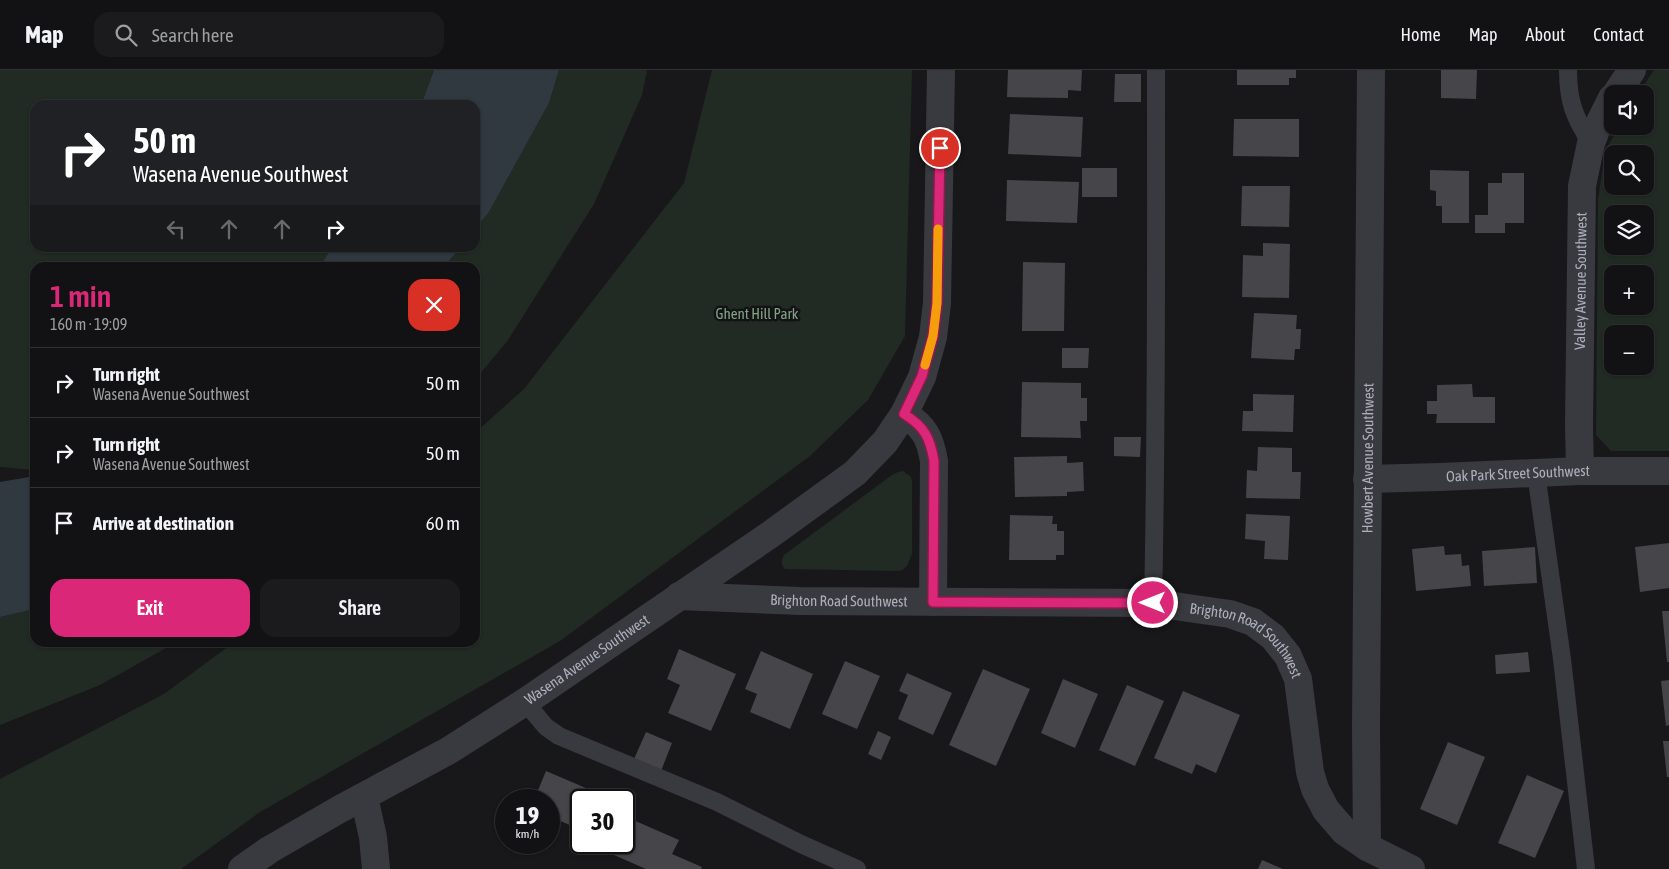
<!DOCTYPE html>
<html lang="en">
<head>
<meta charset="utf-8">
<style>
  :root { --surface:#121214; --page:#1b1b1d; --text:#f1f3f6; --muted:#9c9ea0; --line:#313234; --accent:#db2777 }
  body { margin:0; font-family:"Asap Condensed",sans-serif; background:var(--page); color:var(--text); height:100vh; display:flex; flex-direction:column; font-size:19px; white-space:nowrap }
  * { box-sizing:border-box; margin:0 }
  p { font-size:16px; color:var(--muted) }
  .icon { flex:none; width:28px; height:28px; fill:none; stroke:currentColor; stroke-width:2; stroke-linecap:round; stroke-linejoin:round }
  .map { position:relative; flex:1; overflow:hidden }
  .drawer { position:absolute; left:30px; top:192px; width:450px; height:385px; display:flex; flex-direction:column; background:var(--surface); border-radius:15px; box-shadow:0 1px 4px #0004,0 0 0 1px var(--line) }
  .drawer>* { flex:none }
  .guide { position:absolute; left:30px; top:30px; width:450px; height:152px; border-radius:15px; box-shadow:0 1px 4px #0004,0 0 0 1px var(--line); background:#202124; color:#fff; overflow:hidden }
  .tools { position:absolute; left:1604px; top:15px; display:grid; gap:10px }
  .tools a { display:grid; place-items:center; width:50px; height:50px; border-radius:10px; background:var(--surface); box-shadow:0 1px 4px #0004,0 0 0 1px var(--line); font-size:25px }
  .speed { position:absolute; left:495px; top:719px; display:flex; gap:10px; font-size:25px; font-weight:700; text-align:center }
  .speed>* { display:grid; place-content:center; width:65px; height:65px; border-radius:50%; background:var(--surface); box-shadow:0 1px 4px #0004,0 0 0 1px var(--line); line-height:1 }
  .speed small { font-size:12px; font-weight:400 }
  .speed .limit { border:2px solid #111; border-radius:8px; background:#fff; color:#111 }
  .pin { position:absolute; display:grid; place-items:center; width:42px; height:42px; color:#fff; margin:-21px; border:2px solid #fff; border-radius:50%; box-shadow:0 1px 5px #0007 }
  .me { position:absolute; width:55px; margin:-28px; rotate:270deg; stroke-linejoin:round; filter:drop-shadow(0 0 4px #0008) }
  .turn { display:flex; align-items:center; gap:18px; height:105px; padding:0 20px; font-size:22px }
  .turn .icon { width:65px; height:65px; stroke-width:2.5 }
  .turn b { display:block; font-size:35px; line-height:42px }
  .lanes { display:flex; align-items:center; height:48px; padding:0 20px; background:#0003; justify-content:center; gap:25px; direction:ltr }
  .lanes .off { opacity:.35 }
  .round { display:grid; place-items:center; flex:none; width:52px; height:52px; border-radius:15px; background:var(--page) }
  .summary { display:flex; align-items:center; justify-content:space-between; height:85px; padding:0 20px }
  h1 { font-size:30px; font-weight:600; line-height:38px; color:var(--accent) }
  .cta { display:flex; gap:10px; margin-top:auto; padding:10px 20px }
  .cta a { flex:1; height:58px; border-radius:15px; background:var(--accent); color:#fff; font-size:20px; font-weight:600; line-height:58px; text-align:center }
  .cta a+a { background:var(--page); color:var(--text) }
  ul { padding:0; list-style:none }
  li { display:flex; align-items:center; gap:15px; height:70px; padding:0 20px; border-top:1px solid var(--line) }
  li div { flex:1 }
  li b { display:block; font-size:19px }
  li em { font-style:normal }
  header { display:flex; align-items:center; gap:30px; box-sizing:border-box; height:70px; padding:0 25px; background:var(--surface); border-bottom:1px solid var(--line) }
  header strong { font-size:24px }
  nav { display:flex; gap:28px; margin-inline-start:auto; font-size:18px }
  .search { width:350px; height:45px; background:var(--page); display:flex; align-items:center; gap:12px; box-sizing:border-box; padding:0 18px; border-radius:15px; color:var(--muted); font-size:19px }
  .map>svg:first-child { display:block }
  .green { fill:#222a24; fill-rule:evenodd }
  .water { fill:#303940 }
  .building { fill:#45454a }
  .lines { fill:none; stroke-linecap:round; stroke-linejoin:round }
  .lane { stroke:#393a3f; stroke-width:18 }
  .street { stroke:#393a3f; stroke-width:28 }
  .route-casing { stroke:#8e194d; stroke-width:12 }
  .route { stroke:#db2777; stroke-width:9 }
  .slow { stroke:#f59e0b; stroke-width:9 }
  .labels { text-anchor:middle; stroke-width:5; stroke-linejoin:round; paint-order:stroke }
  .street-label { font-size:15px; fill:#abafba; stroke:#131315 }
  .park-label { font-size:15px; fill:#82a486; stroke:#131315 }
</style>
</head>
<body>
<header>
<strong>Map</strong>
<div class="search"><svg class="icon" aria-label="search" viewBox="0 0 24 24"><circle cx="10" cy="10" r="6"/><path d="M15 15l6 6"/></svg>Search here</div>
<nav><a>Home</a><a>Map</a><a>About</a><a>Contact</a></nav>
</header>
<div class="map">
<svg width="1669" height="799" viewBox="0 0 1669 799">
  <rect width="100%" height="100%" fill="#18181a"/>
  <g class="green">
    <path d="M0,0H434L421,35H35V178H332L319,197L35,198V400L0,397Z"/>
    <path d="M559,0H647L642,25L594,134L508,270L475,310V198H444L460,178H475V159L489,142L549,33Z"/>
    <path d="M712,0H912L905,266L868,330L810,386L560,571L260,742L181,799H0V709L164,624L233,573L475,572V363L524,319L684,113Z"/>
    <path d="M1654,0H1669V381H1611L1596,365L1598,130L1605,82L1619,56H1645V24H1638ZM1612,84H1645V116H1612ZM1612,144H1645V176H1612ZM1612,204H1645V236H1612ZM1612,264H1645V296H1612Z"/>
    <path d="M903,401L911,407L912,411V484L907,496L902,500L896,501L785,499C781,494 781,491 784,485L892,405L898,402Z"/>
    <path d="M35,539V572L175,573L100,615L0,655V547Z"/>
  </g>
  <g class="water">
    <path d="M434,0H559L549,33L489,142L475,159V35H421Z"/>
    <path d="M332,178H460L444,197H319Z"/>
    <path d="M35,406V539L0,547V412Z"/>
  </g>
  <g class="building">
    <path d="M1008,0H1082L1081,21L1068,20V28L1007,27Z"/>
    <path d="M1237,0H1296V8H1289V15H1237Z"/>
    <path d="M1441,0H1477L1476,29L1441,28Z"/>
    <path d="M1115,4H1141V32H1114Z"/>
    <path d="M1010,44L1083,47L1081,87L1008,84Z"/>
    <path d="M1234,49H1299V87L1233,86Z"/>
    <rect x="1082" y="98" width="35" height="29"/>
    <path d="M1430,100L1469,101V153H1442V136H1436V121L1430,120Z"/>
    <path d="M1502,103H1524V153H1505V163H1475V145H1488V113H1502Z"/>
    <path d="M1007,110L1079,112L1077,153L1006,151Z"/>
    <path d="M1242,116H1290L1289,157L1241,156Z"/>
    <path d="M1263,173L1290,174L1289,228L1242,227L1243,185L1263,186Z"/>
    <path d="M1023,192L1065,193L1064,261H1022Z"/>
    <path d="M1254,243L1297,245L1296,259H1301L1300,279H1295L1294,290L1251,288Z"/>
    <path d="M1062,278H1089L1088,298H1062Z"/>
    <path d="M1022,312L1081,313V328H1087V351H1080L1081,368L1021,367Z"/>
    <path d="M1472,314L1473,327H1495V353H1436L1437,344H1427V331H1437V315Z"/>
    <path d="M1253,324L1294,325L1293,362L1242,361L1243,341H1253Z"/>
    <path d="M1114,367H1141L1140,387L1114,386Z"/>
    <path d="M1258,377L1292,378V402H1301L1300,429L1246,428L1247,400L1257,401Z"/>
    <path d="M1067,386V393L1083,392L1084,421L1067,422V426L1015,427L1014,387Z"/>
    <path d="M1246,444L1290,446L1288,490L1264,489L1265,471L1245,469Z"/>
    <path d="M1010,445L1053,446L1052,454H1057V461H1064V485H1056V490H1009Z"/>
    <path d="M1669,473V518L1640,522L1635,477Z"/>
    <path d="M1444,476L1445,485L1461,484L1462,496L1469,495L1471,516L1416,521L1412,479Z"/>
    <path d="M1535,477L1537,513L1484,516L1482,481Z"/>
    <path d="M1662,541H1669V592H1667Z"/>
    <path d="M679,579L736,604L711,661L668,643L680,615L667,609Z"/>
    <path d="M761,581L813,604L790,659L750,642L757,624L745,619Z"/>
    <path d="M1528,582L1530,602L1496,604L1495,585Z"/>
    <path d="M845,591L880,606L857,659L822,644Z"/>
    <path d="M983,599L1030,619L996,696L949,675Z"/>
    <path d="M907,603L952,623L933,665L898,649L908,625L899,621Z"/>
    <path d="M1063,609L1098,624L1075,678L1041,663Z"/>
    <path d="M1669,610V655L1666,656L1661,611Z"/>
    <path d="M1127,615L1164,631L1135,696L1099,680Z"/>
    <path d="M1183,621L1240,645L1216,703L1196,694L1192,704L1154,688Z"/>
    <path d="M878,661L891,667L881,690L868,684Z"/>
    <path d="M646,662L672,673L661,701L634,689Z"/>
    <path d="M1663,671H1669V707H1667Z"/>
    <path d="M1448,672L1485,687L1457,755L1420,739Z"/>
    <path d="M546,701L614,730H581V760L549,746V730H534Z"/>
    <path d="M1527,705L1564,721L1535,788L1498,773Z"/>
    <path d="M624,746L679,770L672,784L702,797L701,799H646L591,775L592,772H624Z"/>
    <path d="M1262,790L1283,799H1258Z"/>
  </g>
  <g class="lines">
    <g class="lane">
      <path d="M1568,0C1568,31 1574,47 1591,73"/>
      <path d="M1536,403L1562,589L1586,799"/>
      <path d="M1153,533C1157,355 1156,178 1156,0"/>
      <path d="M525,632L546,657L559,666L717,732L801,774L857,799"/>
    </g>
    <g class="street">
      <path d="M1616,24L1632,0"/>
      <path d="M904,344C925,357 930,368 934,391L933,532"/>
      <path id="s1" d="M1580,401L1579,355L1582,116L1591,73L1596,60L1612,28"/>
      <path id="s2" d="M1367,409L1440,407L1580,401H1669"/>
      <path id="s3" d="M679,526L800,531L1153,533L1230,544L1253,552L1273,567L1288,586L1298,609L1310,702L1315,719L1326,740L1345,762L1367,777L1411,799"/>
      <path d="M364,727L373,767L376,799"/>
      <path id="s4" d="M1367,777L1366,657L1371,0"/>
      <path id="s5" d="M242,799L269,780L340,739L448,681L525,632L771,464L855,403L885,372L904,344L922,307L933,267L937,233L941,0"/>
    </g>
  </g>
  <g class="lines">
    <g class="route-casing">
      <path id="route" d="M940,78L937,233L933,266L922,306L904,344C925,357 930,368 934,391L933,532L1153,533"/>
    </g>
    <use href="#route" class="route"/>
    <path class="slow" d="M925,295L933,266L937,233L938,159"/>
  </g>
  <g class="labels">
    <g class="street-label">
      <text dy="5" stroke="none"><textPath href="#s1" startOffset="190">Valley Avenue Southwest</textPath></text>
      <text dy="5" stroke="none"><textPath href="#s4" startOffset="389">Howbert Avenue Southwest</textPath></text>
      <text dy="5" stroke="none"><textPath href="#s2" startOffset="151">Oak Park Street Southwest</textPath></text>
      <text dy="5" stroke="none"><textPath href="#s3" startOffset="160">Brighton Road Southwest</textPath></text>
      <text dy="5" stroke="none"><textPath href="#s3" startOffset="580">Brighton Road Southwest</textPath></text>
      <text dy="5" stroke="none"><textPath href="#s5" startOffset="404">Wasena Avenue Southwest</textPath></text>
    </g>
    <g class="park-label">
      <text x="757" y="249">Ghent Hill Park</text>
    </g>
  </g>
</svg>
<div class="tools">
<a><svg class="icon" aria-label="sound" viewBox="0 0 24 24"><path d="M4 9h4l5-4v14l-5-4H4zM17 9q2 3 0 6"/></svg></a>
<a><svg class="icon" aria-label="search" viewBox="0 0 24 24"><circle cx="10" cy="10" r="6"/><path d="M15 15l6 6"/></svg></a>
<a><svg class="icon" aria-label="layers" viewBox="0 0 24 24"><path d="M12 4l9 5-9 5-9-5zM3 14l9 5 9-5"/></svg></a>
<a>+</a>
<a>−</a>
</div>
<div class="speed"><div>19<small>km/h</small></div><div class="limit">30</div></div>
<div class="pin" style="left:940px;top:78px;background:#d93025"><svg class="icon" aria-label="arrive" viewBox="0 0 24 24"><path d="M6 21V4h12l-3 4 3 4H6"/></svg></div>
<svg class="me" style="left:1153px;top:533px" viewBox="-20 -20 40 40"><circle r="17" fill="#db2777" stroke="#fff" stroke-width="3"/><path d="M0-11L8 9 0 5-8 9z" fill="#fff"/></svg>
<div class="guide">
<div class="turn"><svg class="icon" aria-label="right" viewBox="0 0 24 24"><path d="M7 20v-9h11M14 6l5 5-5 5"/></svg><div><b>50 m</b>Wasena Avenue Southwest</div></div>
<div class="lanes"><svg class="icon off" aria-label="left" viewBox="0 0 24 24"><path d="M17 20v-9H6M10 6l-5 5 5 5"/></svg><svg class="icon off" aria-label="ahead" viewBox="0 0 24 24"><path d="M12 20V5M6 11l6-6 6 6"/></svg><svg class="icon off" aria-label="ahead" viewBox="0 0 24 24"><path d="M12 20V5M6 11l6-6 6 6"/></svg><svg class="icon" aria-label="right" viewBox="0 0 24 24"><path d="M7 20v-9h11M14 6l5 5-5 5"/></svg></div>
</div>
<section class="drawer">
<div class="summary"><div><h1>1 min</h1><p>160 m · 19:09</p></div><a class="round" style="background:#d93025;color:#fff"><svg class="icon" aria-label="close" viewBox="0 0 24 24"><path d="M6 6l12 12M18 6L6 18"/></svg></a></div>
<ul>
<li><svg class="icon" aria-label="right" viewBox="0 0 24 24"><path d="M7 20v-9h11M14 6l5 5-5 5"/></svg><div><b>Turn right</b><p>Wasena Avenue Southwest</p></div><em>50 m</em></li>
<li><svg class="icon" aria-label="right" viewBox="0 0 24 24"><path d="M7 20v-9h11M14 6l5 5-5 5"/></svg><div><b>Turn right</b><p>Wasena Avenue Southwest</p></div><em>50 m</em></li>
<li><svg class="icon" aria-label="arrive" viewBox="0 0 24 24"><path d="M6 21V4h12l-3 4 3 4H6"/></svg><div><b>Arrive at destination</b></div><em>60 m</em></li>
</ul>
<div class="cta"><a>Exit</a><a>Share</a></div>
</section>
</div>
</body>
</html>
